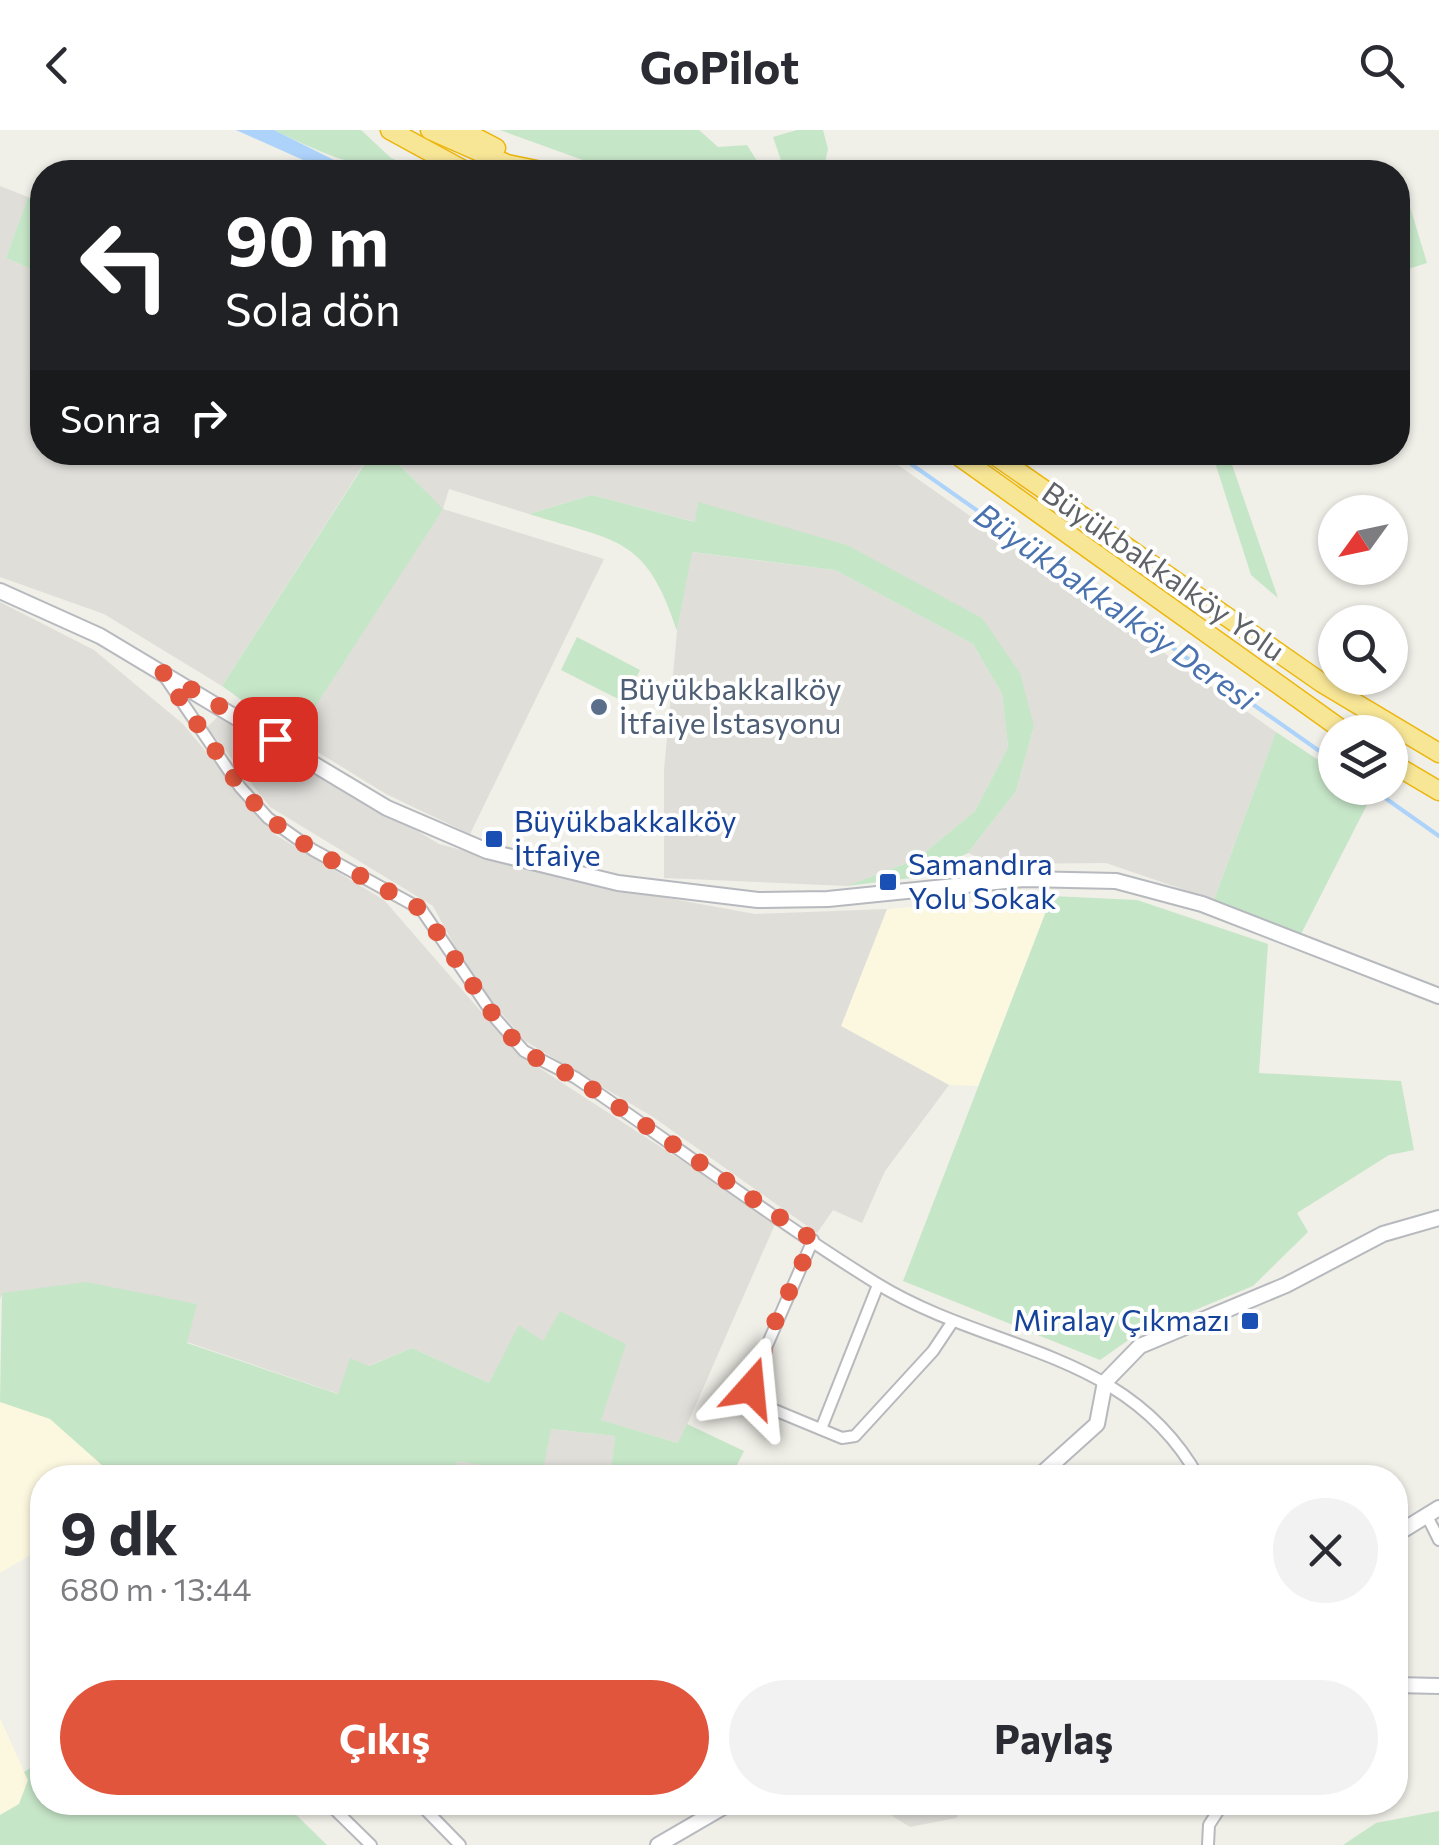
<!DOCTYPE html>
<html lang="tr">
<head>
<meta charset="utf-8">
<style>
  :root { --surface:#fff; --page:#f2f2f3; --text:#2b2b33; --muted:#7c7c81; --accent:#e1553c }
  body { margin:0; font-family:Commissioner,sans-serif; background:var(--page); color:var(--text); height:100vh; display:flex; flex-direction:column; font-size:38px; white-space:nowrap }
  * { box-sizing:border-box; margin:0 }
  p { font-size:32px; color:var(--muted) }
  .icon { flex:none; width:55px; height:55px; fill:none; stroke:currentColor; stroke-width:2; stroke-linecap:round; stroke-linejoin:round }
  .map { position:relative; flex:1; overflow:hidden }
  .side { position:absolute; left:30px; top:1335px; width:1378px; height:350px; display:flex; flex-direction:column; background:var(--surface); border-radius:40px; box-shadow:0 2px 8px #0004 }
  .side>* { flex:none }
  .hud { position:absolute; left:30px; top:30px; width:1380px; height:305px; border-radius:40px; box-shadow:0 2px 8px #0004; background:#202124; color:#fff; overflow:hidden }
  .needle { width:65px; rotate:237deg }
  .buttons { position:absolute; left:1318px; top:365px; display:grid; gap:20px }
  .buttons a { display:grid; place-items:center; width:90px; height:90px; border-radius:50%; background:var(--surface); box-shadow:0 2px 8px #0004; font-size:50px }
  .pin { position:absolute; display:grid; place-items:center; width:85px; height:85px; color:#fff; margin:-42px; border-radius:20px; box-shadow:0 5px 15px #0006 }
  .me { position:absolute; width:110px; margin:-55px; rotate:18deg; stroke-linejoin:round; filter:drop-shadow(0 0 8px #0008) }
  .turn { display:flex; align-items:center; gap:35px; height:210px; padding:0 30px; font-size:45px }
  .turn .icon { width:130px; height:130px; stroke-width:2.5 }
  .turn b { display:block; font-size:70px; line-height:85px }
  .then { display:flex; align-items:center; height:95px; padding:0 30px; background:#0003; gap:20px; font-size:38px }
  .round { display:grid; place-items:center; flex:none; width:105px; height:105px; border-radius:52px; background:var(--page) }
  .headline { display:flex; align-items:center; justify-content:space-between; height:170px; padding:0 30px }
  h1 { font-size:60px; font-weight:700; line-height:75px }
  .cta { display:flex; gap:20px; margin-top:auto; padding:20px 30px }
  .cta a { flex:1; height:115px; border-radius:60px; background:var(--accent); color:#fff; font-size:40px; font-weight:700; line-height:115px; text-align:center }
  .cta a+a { background:var(--page); color:var(--text) }
  header { display:flex; justify-content:space-between; align-items:center; height:130px; padding:0 30px; background:var(--surface); font-size:45px; font-weight:700 }
  .map>svg:first-child { display:block }
  .commercial { fill:#fcf8e0 }
  .industrial { fill:#dfded9 }
  .green { fill:#c6e6c8 }
  .water { fill:#add3fb }
  .lines { fill:none; stroke-linecap:round; stroke-linejoin:round }
  .stream { stroke:#add3fb; stroke-width:4 }
  .street-casing { stroke:#b7b9bd; stroke-width:14 }
  .secondary-casing { stroke:#b6b9be; stroke-width:18 }
  .highway-casing { stroke:#ecb60c; stroke-width:21 }
  .street { stroke:#fff; stroke-width:10 }
  .secondary { stroke:#fff; stroke-width:14 }
  .highway { stroke:#f8e697; stroke-width:18 }
  .route { stroke:#e1553c; stroke-width:18; stroke-dasharray:0 32.4 }
  .service-dot { fill:#5c6f8a; stroke:#fff; stroke-width:4 }
  .transit-dot { fill:#1a4fb4; stroke:#fff; stroke-width:4 }
  .labels { text-anchor:middle; stroke-width:8; stroke-linejoin:round; paint-order:stroke }
  .street-label { font-size:30px; fill:#5f6267; stroke:#fff }
  .service-label { font-size:30px; fill:#4e5e75; stroke:#fff; text-anchor:start }
  .transit-label { font-size:30px; fill:#164399; stroke:#fff; text-anchor:start }
  .water-label { font-size:32px; font-style:italic; fill:#4972ae; stroke:#fff }
</style>
</head>
<body>
<header><svg class="icon" aria-label="back" viewBox="0 0 24 24"><path d="M15 5l-7 7 7 7"/></svg>GoPilot<svg class="icon" aria-label="search" viewBox="0 0 24 24"><circle cx="10" cy="10" r="6"/><path d="M15 15l6 6"/></svg></header>
<div class="map">
<svg width="1439" height="1715" viewBox="0 0 1439 1715">
  <rect width="100%" height="100%" fill="#f0efe8"/>
  <g class="commercial">
    <path d="M1052,766L978,956L949,955L841,896L887,779Z"/>
    <path d="M0,1272L50,1288L112,1344L130,1347L42,1348V1418L0,1443Z"/>
    <path d="M0,1588L28,1650L19,1674L0,1685Z"/>
  </g>
  <g class="industrial">
    <path d="M0,56L28,67L6,128L42,144V322H354L364,334L222,556L104,484L0,447Z"/>
    <path d="M388,322L881,323L1276,602L1214,770L1106,733L992,734L968,723L1016,661L1034,596L982,488L755,390L698,373L696,392L592,365L529,384L449,359L443,379L604,429L470,704L386,664L295,608L442,379Z"/>
    <path d="M691,422L835,440L973,514L1002,564L1008,617L975,681L917,729L847,756L664,748V640L677,502Z"/>
    <path d="M0,472L94,520L183,594L274,704L384,770L518,924L776,1092L679,1313L600,1290L542,1211L520,1196L489,1253L412,1218L368,1236L339,1264L187,1212L196,1174L3,1163L0,1169Z"/>
    <path d="M222,583L439,714L585,753L755,784L887,779L841,896L949,955L885,1041L862,1093L833,1080L817,1103L653,987L525,911L472,848L433,776L270,677L207,597Z"/>
    <path d="M550,1299L615,1306L610,1347L454,1348L457,1331Z"/>
    <path d="M872,1673H967L956,1688L910,1697Z"/>
  </g>
  <g class="green">
    <path d="M274,0H361L391,28L425,42C365,42 327,26 274,0Z"/>
    <path d="M500,0H699L718,17L747,15L764,42H616Z"/>
    <path d="M797,0H823L828,19L823,42H785L773,7Z"/>
    <path d="M1405,60L1427,133L1398,142V63Z"/>
    <path d="M28,67L42,75V144L6,128Z"/>
    <path d="M354,323H388L443,379L295,608L222,556L364,335Z"/>
    <path d="M1212,323H1228L1278,468L1251,445Z"/>
    <path d="M592,365L695,392L698,372L847,415L982,488L1020,543L1034,596L1016,661L968,723L919,747L847,756L917,729L975,681L1008,617L1002,564L973,514L835,440L692,422L677,501C646,406 618,412 529,384Z"/>
    <path d="M577,507L640,540L624,572L561,540Z"/>
    <path d="M1276,602L1335,641V658H1360L1372,665L1300,806L1214,770Z"/>
    <path d="M1052,766L1137,770L1268,814L1259,943L1401,951L1414,1020L1389,1025L1297,1083L1308,1102L1253,1156L1137,1204L1100,1230L903,1151Z"/>
    <path d="M86,1152L197,1174L187,1213L338,1264L350,1228L369,1236L412,1218L489,1253L519,1195L543,1211L560,1181L626,1214L601,1290L678,1313L687,1294L744,1321L731,1347H610L615,1306L551,1299L542,1345L457,1331L454,1348H130L112,1344L50,1289L0,1272L2,1163Z"/>
    <path d="M42,1631V1672L284,1673L327,1715H0V1685L19,1674L28,1650L24,1642Z"/>
    <path d="M1439,1681V1715H1343L1376,1693Z"/>
  </g>
  <path class="water" d="M236,0H274L338,32L397,42H330Z"/>
  <g class="lines">
    <g class="stream">
      <path d="M894,322L1335,632"/>
      <path d="M1371,658L1439,706"/>
    </g>
    <g class="street-casing">
      <g id="street">
        <path d="M165,547L240,657L268,688L313,720L421,779L496,889L524,921L576,948C676,1016 773,1089 876,1153C989,1223 1127,1218 1199,1348"/>
        <path d="M813,1110L751,1252L760,1274L842,1308L855,1306L933,1221L953,1191"/>
        <path d="M821,1299L878,1155"/>
        <path d="M1427,1386L1439,1410"/>
        <path d="M327,1672L371,1715"/>
        <path d="M418,1672L460,1715"/>
        <path d="M1208,1715L1209,1695L1224,1672"/>
      </g>
    </g>
    <g class="secondary-casing">
      <g id="secondary">
        <path d="M0,461L100,506L387,678L487,721L618,753L758,770L828,769L1024,749L1116,751L1202,774L1439,866"/>
        <path d="M1037,1348L1097,1294L1105,1252L1140,1216L1286,1155L1383,1104L1439,1088"/>
        <path d="M1395,1405L1439,1378"/>
        <path d="M1395,1555L1439,1556"/>
        <path d="M658,1715L732,1672"/>
      </g>
    </g>
    <g class="highway-casing">
      <g id="highway">
        <path d="M390,0L467,42"/>
        <path d="M430,0L507,34L546,42"/>
        <path d="M461,0L496,18"/>
        <path d="M953,322L1345,602"/>
        <path d="M990,322L1322,553L1439,623"/>
        <path d="M1390,632L1439,661"/>
      </g>
    </g>
    <use href="#street" class="street"/>
    <use href="#secondary" class="secondary"/>
    <use href="#highway" class="highway"/>
  </g>
  <g class="lines">
    <path class="route" d="M275,609L162,542L240,657L268,688L313,720L421,779L496,889L524,922L576,948L813,1110L770,1203L751,1258"/>
  </g>
  <circle class="service-dot" cx="599" cy="577" r="10"/>
  <g class="transit-dot">
    <rect x="484" y="699" width="20" height="20" rx="5"/>
    <rect x="878" y="742" width="20" height="20" rx="5"/>
    <rect x="1240" y="1181" width="20" height="20" rx="5"/>
  </g>
  <g class="labels">
    <g class="street-label">
      <text transform="translate(1163 442) rotate(35)" y="10">Büyükbakkalköy Yolu</text>
    </g>
    <g class="service-label">
      <text x="619" y="570">Büyükbakkalköy<tspan x="619" dy="34">İtfaiye İstasyonu</tspan></text>
    </g>
    <g class="transit-label">
      <text x="514" y="702">Büyükbakkalköy<tspan x="514" dy="34">İtfaiye</tspan></text>
      <text x="908" y="745">Samandıra<tspan x="908" dy="34">Yolu Sokak</tspan></text>
      <text x="1230" y="1201" text-anchor="end">Miralay Çıkmazı</text>
    </g>
    <g class="water-label">
      <text transform="translate(1115 477) rotate(35)" y="11">Büyükbakkalköy Deresi</text>
    </g>
  </g>
</svg>
<div class="buttons">
<a><svg class="needle" viewBox="-14 -14 28 28"><path d="M0-13l5 13h-10z" fill="#e53935"/><path d="M0 13l5-13h-10z" fill="#7c7c81"/></svg></a>
<a><svg class="icon" aria-label="search" viewBox="0 0 24 24"><circle cx="10" cy="10" r="6"/><path d="M15 15l6 6"/></svg></a>
<a><svg class="icon" aria-label="layers" viewBox="0 0 24 24"><path d="M12 4l9 5-9 5-9-5zM3 14l9 5 9-5"/></svg></a>
</div>
<div class="pin" style="left:275px;top:609px;background:#d93025"><svg class="icon" aria-label="arrive" viewBox="0 0 24 24"><path d="M6 21V4h12l-3 4 3 4H6"/></svg></div>
<svg class="me" style="left:751px;top:1258px" viewBox="-20 -20 40 40"><path d="M0-17L14 15 0 8-14 15z" fill="#e1553c" stroke="#fff" stroke-width="4"/></svg>
<div class="hud">
<div class="turn"><svg class="icon" aria-label="left" viewBox="0 0 24 24"><path d="M17 20v-9H6M10 6l-5 5 5 5"/></svg><div><b>90 m</b>Sola dön</div></div>
<div class="then">Sonra<svg class="icon" aria-label="right" viewBox="0 0 24 24"><path d="M7 20v-9h11M14 6l5 5-5 5"/></svg></div>
</div>
<section class="side">
<div class="headline"><div><h1>9 dk</h1><p>680 m · 13:44</p></div><a class="round"><svg class="icon" aria-label="close" viewBox="0 0 24 24"><path d="M6 6l12 12M18 6L6 18"/></svg></a></div>
<div class="cta"><a>Çıkış</a><a>Paylaş</a></div>
</section>
</div>
</body>
</html>
